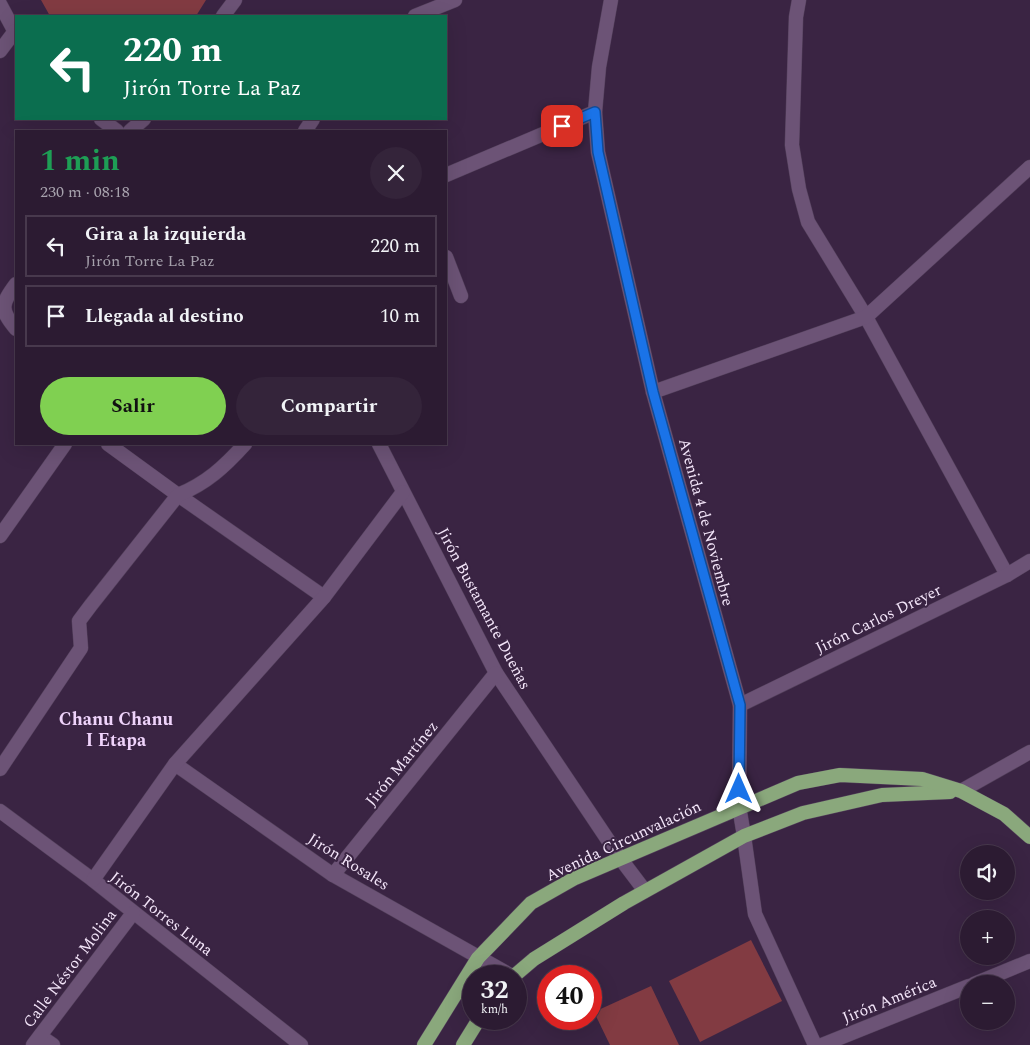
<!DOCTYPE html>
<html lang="es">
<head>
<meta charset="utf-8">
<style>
  :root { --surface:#2c1b32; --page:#34243a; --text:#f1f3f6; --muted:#a6a1ac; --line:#48394d; --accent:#80d051 }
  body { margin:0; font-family:Spectral,serif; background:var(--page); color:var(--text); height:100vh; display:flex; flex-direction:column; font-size:19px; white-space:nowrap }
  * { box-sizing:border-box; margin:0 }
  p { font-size:16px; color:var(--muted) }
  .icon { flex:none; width:28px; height:28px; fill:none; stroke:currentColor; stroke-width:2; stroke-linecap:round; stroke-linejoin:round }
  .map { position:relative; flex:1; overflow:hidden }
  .drawer { position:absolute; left:15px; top:130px; width:432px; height:315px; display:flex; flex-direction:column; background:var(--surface); border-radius:0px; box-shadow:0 5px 20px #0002,0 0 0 1px var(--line) }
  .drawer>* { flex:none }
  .top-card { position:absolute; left:15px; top:15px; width:432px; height:105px; border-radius:0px; box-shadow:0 5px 20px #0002,0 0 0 1px var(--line); background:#0b6e4f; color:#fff; overflow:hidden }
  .controls { position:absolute; left:960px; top:845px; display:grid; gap:10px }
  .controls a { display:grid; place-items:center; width:55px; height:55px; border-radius:50%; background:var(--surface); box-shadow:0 5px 20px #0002,0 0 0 1px var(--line); font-size:25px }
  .speed { position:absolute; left:462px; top:965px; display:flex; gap:10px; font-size:25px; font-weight:700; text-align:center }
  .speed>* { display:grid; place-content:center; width:65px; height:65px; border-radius:50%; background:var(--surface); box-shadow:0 5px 20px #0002,0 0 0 1px var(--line); line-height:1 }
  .speed small { font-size:12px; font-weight:400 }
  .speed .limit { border:8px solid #d22; background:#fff; color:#111 }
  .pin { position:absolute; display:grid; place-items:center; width:42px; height:42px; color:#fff; margin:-21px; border-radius:10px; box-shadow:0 2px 8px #0006 }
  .me { position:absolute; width:55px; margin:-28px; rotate:0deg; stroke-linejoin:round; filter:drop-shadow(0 0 4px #0008) }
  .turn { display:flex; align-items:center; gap:18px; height:105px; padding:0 25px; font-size:22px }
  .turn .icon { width:65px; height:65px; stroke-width:2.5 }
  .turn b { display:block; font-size:35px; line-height:42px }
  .round { display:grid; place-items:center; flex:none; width:52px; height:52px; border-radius:26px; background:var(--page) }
  .head { display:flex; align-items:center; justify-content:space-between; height:85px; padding:0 25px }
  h1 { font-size:30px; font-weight:700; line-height:38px; color:#1e9e55 }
  .cta { display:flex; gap:10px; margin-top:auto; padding:10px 25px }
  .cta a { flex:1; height:58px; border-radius:30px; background:var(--accent); color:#111; font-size:20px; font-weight:700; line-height:58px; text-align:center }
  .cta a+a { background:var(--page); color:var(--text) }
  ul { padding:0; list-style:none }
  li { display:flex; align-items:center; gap:15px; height:62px; margin:0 10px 8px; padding:0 15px; border:2px solid var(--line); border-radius:0px }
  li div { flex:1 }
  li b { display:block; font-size:19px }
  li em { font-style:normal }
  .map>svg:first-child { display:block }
  .green { fill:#823b42 }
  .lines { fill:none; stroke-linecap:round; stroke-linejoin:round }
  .minor-casing { stroke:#53405b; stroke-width:15 }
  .tertiary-casing { stroke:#53405b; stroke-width:15 }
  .trunk-casing { stroke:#53405b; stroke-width:15 }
  .minor { stroke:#6c5376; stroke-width:14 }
  .tertiary { stroke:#6c5376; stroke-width:14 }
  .trunk { stroke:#8aa87c; stroke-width:14 }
  .route-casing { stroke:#114b97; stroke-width:12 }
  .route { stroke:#1a73e8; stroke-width:9 }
  .labels { text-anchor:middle; stroke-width:4; stroke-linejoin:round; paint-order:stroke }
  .street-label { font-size:16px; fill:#f3e5f9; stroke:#3a2443 }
  .neighbourhood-label { font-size:18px; font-weight:bold; fill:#efd3fb; stroke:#3a2443 }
</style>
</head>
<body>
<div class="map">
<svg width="1030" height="1045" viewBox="0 0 1030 1045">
  <rect width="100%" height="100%" fill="#3a2443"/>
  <g class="green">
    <path d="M41,0H206L196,16H50Z"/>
    <path d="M751,940L782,1001L700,1042L669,981Z"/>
    <path d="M651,986L679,1045H610L594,1012Z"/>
  </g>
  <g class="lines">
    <g class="minor-casing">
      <g id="minor">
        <path d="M799,0L796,17L792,145L799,189L808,222L866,317L1007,575"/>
        <path d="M0,4L16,34"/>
        <path d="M223,16L235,0"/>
        <path d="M415,16L455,0"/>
        <path d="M0,51L15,31"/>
        <path d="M101,119L117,131"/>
        <path d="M130,131L144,119"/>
        <path d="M305,131L313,119"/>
        <path d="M446,175L595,112"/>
        <path d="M446,257L461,296"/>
        <path d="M16,284C1,304 0,310 16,329"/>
        <path d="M653,392L866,317L1030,167"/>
        <path d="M108,444L178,495L324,597"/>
        <path d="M379,444L496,673L620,858L645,891"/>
        <path d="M0,536L65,444"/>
        <path d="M740,705L1007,575L1030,561"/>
        <path d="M175,764L333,875L512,976"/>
        <path d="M0,769L81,648L79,621L91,605L178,495C207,483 224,467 245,444"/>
        <path d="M961,791L1030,752"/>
        <path d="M0,811L93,880L301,1045"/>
        <path d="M744,836L755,914L815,1045"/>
        <path d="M333,875L496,673"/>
        <path d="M93,880L175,764L324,597L403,492"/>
        <path d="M974,984L1030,961"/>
        <path d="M40,1036L53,1045"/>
        <path d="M33,1045L133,913"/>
        <path d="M822,1045L969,986"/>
      </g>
    </g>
    <g class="tertiary-casing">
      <path id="tertiary" d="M611,0L599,67L595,112L598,152L653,392L740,705L739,806L744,836"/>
    </g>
    <g class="trunk-casing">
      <g id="trunk">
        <path d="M514,976L534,959L624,903L744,836L803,813L882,795L950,792"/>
        <path d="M424,1045L478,958L531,903L575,878L798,783L840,775L922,779L961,791L1004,814L1030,837"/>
        <path d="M463,1045L479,1019"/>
      </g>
    </g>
    <use href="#minor" class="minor"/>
    <use href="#tertiary" class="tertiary"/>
    <use href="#trunk" class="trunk"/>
  </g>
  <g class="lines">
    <g class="route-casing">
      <path id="route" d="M562,126L595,112L598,152L653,392L740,705L739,789"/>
    </g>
    <use href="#route" class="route"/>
  </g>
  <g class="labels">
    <g class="street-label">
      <text transform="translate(707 522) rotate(75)" y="6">Avenida 4 de Noviembre</text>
      <text transform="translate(485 608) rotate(62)" y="6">Jirón Bustamante Dueñas</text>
      <text transform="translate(878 618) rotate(-26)" y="6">Jirón Carlos Dreyer</text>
      <text transform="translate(401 763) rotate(-51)" y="6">Jirón Martínez</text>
      <text transform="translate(623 840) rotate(-25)" y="6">Avenida Circunvalación</text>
      <text transform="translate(349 861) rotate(32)" y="6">Jirón Rosales</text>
      <text transform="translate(162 913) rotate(38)" y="6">Jirón Torres Luna</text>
      <text transform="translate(69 968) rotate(-53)" y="6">Calle Néstor Molina</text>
      <text transform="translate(889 999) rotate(-22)" y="6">Jirón América</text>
    </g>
    <g class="neighbourhood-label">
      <text x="116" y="725">Chanu Chanu<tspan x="116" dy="21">I Etapa</tspan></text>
    </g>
  </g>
</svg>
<div class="controls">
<a><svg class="icon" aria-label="sound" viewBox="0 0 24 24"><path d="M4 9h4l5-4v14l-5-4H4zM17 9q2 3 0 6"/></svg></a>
<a>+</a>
<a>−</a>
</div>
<div class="speed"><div>32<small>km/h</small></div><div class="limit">40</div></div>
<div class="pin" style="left:562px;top:126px;background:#d93025"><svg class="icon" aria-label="arrive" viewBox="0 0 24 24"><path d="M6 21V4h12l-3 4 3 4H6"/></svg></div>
<svg class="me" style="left:739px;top:789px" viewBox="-20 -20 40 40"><path d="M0-17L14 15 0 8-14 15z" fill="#1a73e8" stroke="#fff" stroke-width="4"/></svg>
<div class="top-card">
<div class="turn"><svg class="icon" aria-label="left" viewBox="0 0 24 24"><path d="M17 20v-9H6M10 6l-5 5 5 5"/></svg><div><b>220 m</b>Jirón Torre La Paz</div></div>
</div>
<section class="drawer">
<div class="head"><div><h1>1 min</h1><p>230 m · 08:18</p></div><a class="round"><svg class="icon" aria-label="close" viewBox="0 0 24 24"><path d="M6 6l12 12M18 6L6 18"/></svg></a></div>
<ul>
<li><svg class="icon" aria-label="left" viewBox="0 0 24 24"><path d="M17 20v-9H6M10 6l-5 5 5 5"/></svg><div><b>Gira a la izquierda</b><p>Jirón Torre La Paz</p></div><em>220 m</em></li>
<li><svg class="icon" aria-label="arrive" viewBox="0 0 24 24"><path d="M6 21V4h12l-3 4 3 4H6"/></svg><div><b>Llegada al destino</b></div><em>10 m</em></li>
</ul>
<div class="cta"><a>Salir</a><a>Compartir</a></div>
</section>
</div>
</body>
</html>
